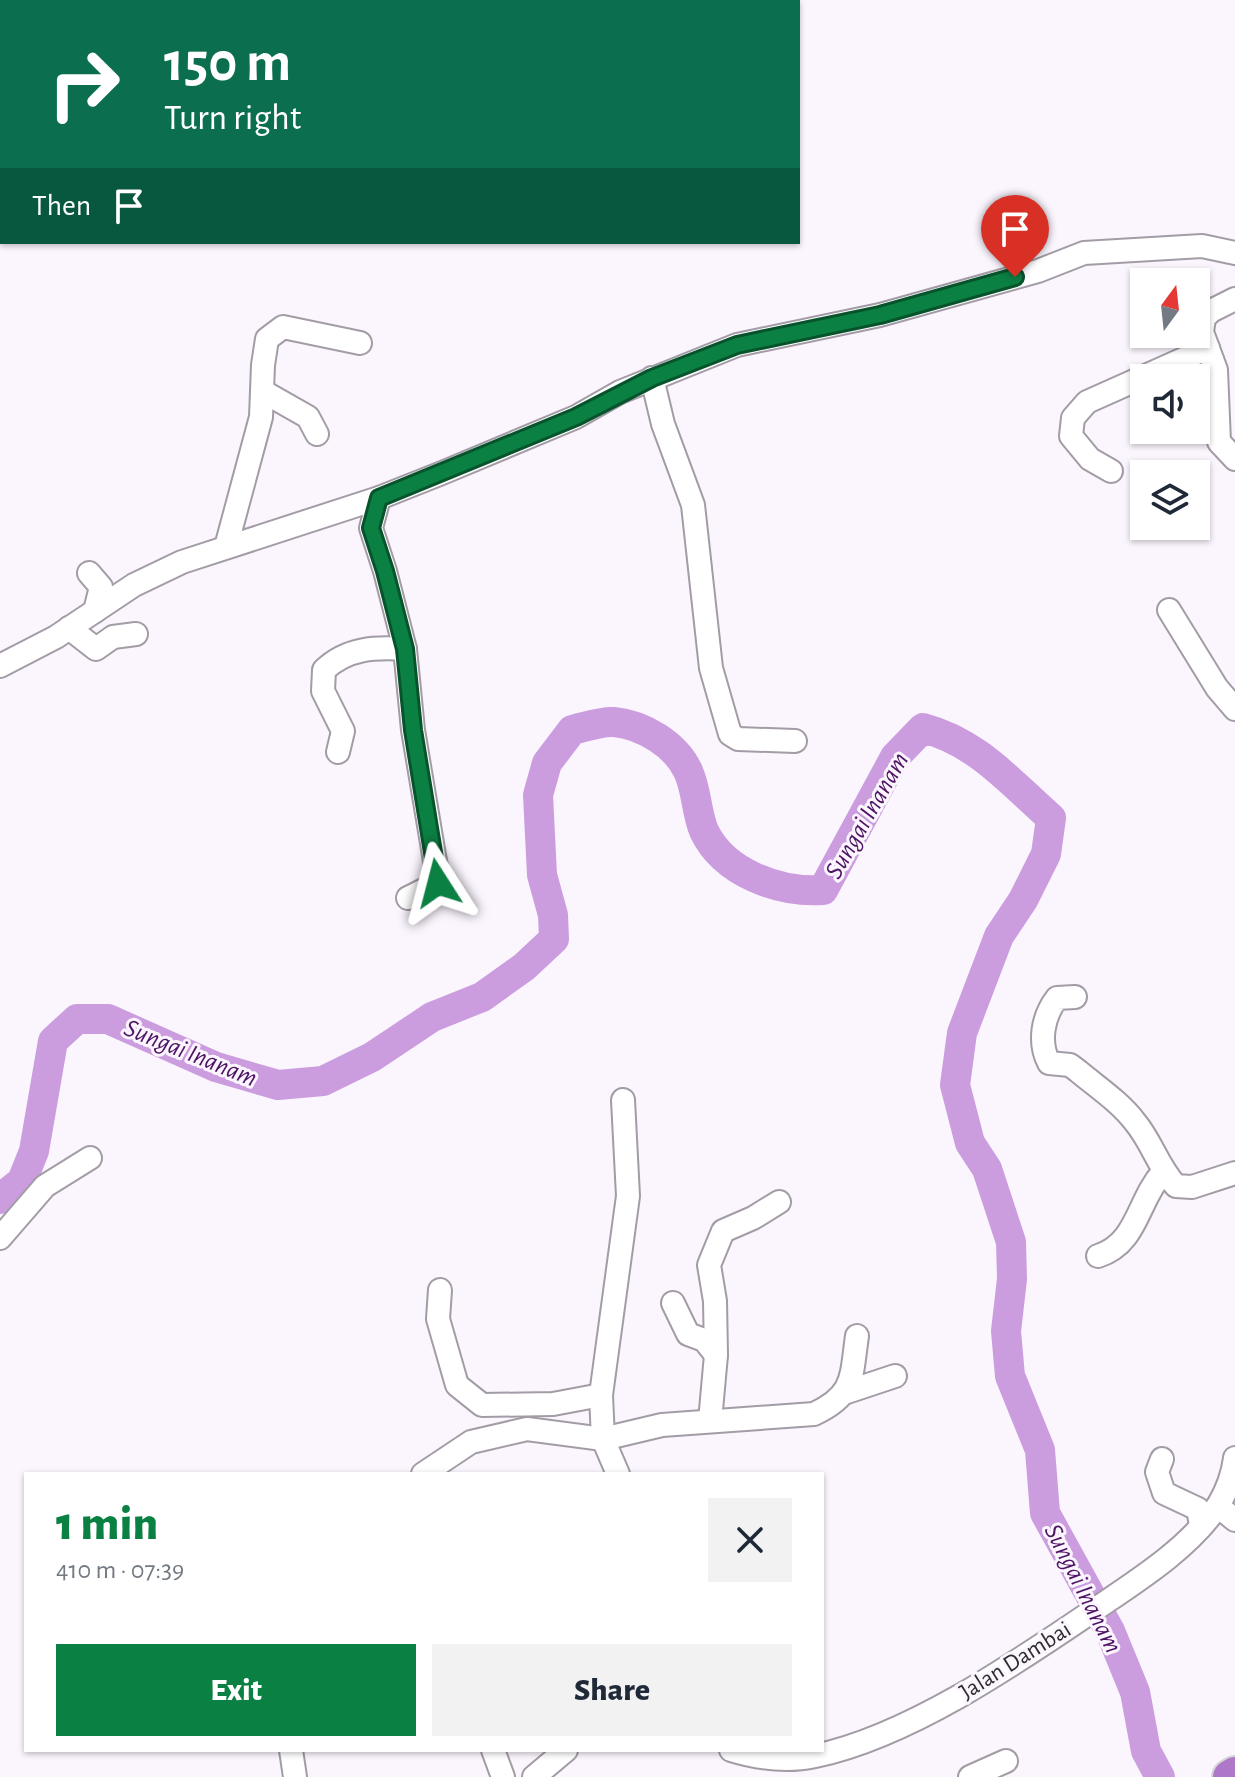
<!DOCTYPE html>
<html lang="en">
<head>
<meta charset="utf-8">
<style>
  :root { --surface:#fff; --page:#f2f2f3; --text:#1f2937; --muted:#747a83; --accent:#0b8043 }
  body { margin:0; font-family:"Alegreya Sans",sans-serif; background:var(--page); color:var(--text); height:100vh; display:flex; flex-direction:column; font-size:30px; white-space:nowrap }
  * { box-sizing:border-box; margin:0 }
  p { font-size:26px; color:var(--muted) }
  .icon { flex:none; width:44px; height:44px; fill:none; stroke:currentColor; stroke-width:2; stroke-linecap:round; stroke-linejoin:round }
  .map { position:relative; flex:1; overflow:hidden }
  .panel { position:absolute; left:24px; top:1472px; width:800px; height:280px; display:flex; flex-direction:column; background:var(--surface); border-radius:0px; box-shadow:0 2px 6px #0004 }
  .panel>* { flex:none }
  .top-card { position:absolute; left:0px; top:0px; width:800px; height:244px; box-shadow:0 2px 6px #0004; background:#0b6e4f; color:#fff; overflow:hidden }
  .needle { width:52px; rotate:15deg }
  .tools { position:absolute; left:1130px; top:268px; display:grid; gap:16px }
  .tools a { display:grid; place-items:center; width:80px; height:80px; border-radius:0px; background:var(--surface); box-shadow:0 2px 6px #0004; font-size:40px }
  .pin { position:absolute; display:grid; place-items:center; width:68px; height:68px; color:#fff; margin:-82px -34px; border-radius:50% 50% 50% 0; rotate:-45deg; box-shadow:0 0 8px #0007 }
  .pin .icon { rotate:45deg }
  .me { position:absolute; width:88px; margin:-44px; rotate:351deg; stroke-linejoin:round; filter:drop-shadow(0 0 6px #0008) }
  .turn { display:flex; align-items:center; gap:28px; height:168px; padding:0 32px; font-size:36px }
  .turn .icon { width:104px; height:104px; stroke-width:2.5 }
  .turn b { display:block; font-size:56px; line-height:68px }
  .then { display:flex; align-items:center; height:76px; padding:0 32px; background:#0003; gap:16px; font-size:30px }
  .round { display:grid; place-items:center; flex:none; width:84px; height:84px; border-radius:0px; background:var(--page) }
  .headline { display:flex; align-items:center; justify-content:space-between; height:136px; padding:0 32px }
  h1 { font-size:48px; font-weight:800; line-height:60px; color:var(--accent) }
  .primary-button { display:flex; gap:16px; margin-top:auto; padding:16px 32px }
  .primary-button a { flex:1; height:92px; border-radius:0px; background:var(--accent); color:#fff; font-size:32px; font-weight:800; line-height:92px; text-align:center }
  .primary-button a+a { background:var(--page); color:var(--text) }
  .map>svg:first-child { display:block }
  .lines { fill:none; stroke-linecap:round; stroke-linejoin:round }
  .river { stroke:#cb9ddf; stroke-width:30 }
  .minor-casing { stroke:#a39ca6; stroke-width:26 }
  .highway-casing { stroke:#d5d5d6; stroke-width:38 }
  .minor { stroke:#fff; stroke-width:22 }
  .highway { stroke:#af77c7; stroke-width:34 }
  .route-casing { stroke:#07532c; stroke-width:20 }
  .route { stroke:#0b8043; stroke-width:14 }
  .labels { text-anchor:middle; stroke-width:6; stroke-linejoin:round; paint-order:stroke }
  .street-label { font-size:24px; fill:#2f2c30; stroke:#fbf5fe }
  .water-label { font-size:26px; font-style:italic; fill:#4e1463; stroke:#fbf5fe }
</style>
</head>
<body>
<div class="map">
<svg width="1235" height="1777" viewBox="0 0 1235 1777">
  <rect width="100%" height="100%" fill="#fbf5fe"/>
  <g class="lines">
    <path class="river" d="M0,1199L22,1181L34,1151L53,1041L77,1019H108L216,1067L278,1085L323,1081L372,1057L432,1017L482,997L524,967L554,939L553,915L542,875L538,795L547,763L572,730C585,727 602,721 614,722C644,725 676,745 688,771C697,790 696,812 704,831C724,873 779,893 823,890L895,757L923,728C977,742 1010,782 1051,818L1046,854L1023,900L999,936L962,1033L955,1085L970,1143L987,1169L1011,1242L1012,1279L1006,1331L1010,1376L1040,1450L1045,1513L1110,1631L1135,1692L1146,1751L1160,1777"/>
    <g class="minor-casing">
      <g id="minor">
        <path d="M1235,299L1211,311L1204,318L1202,332L1216,370L1219,442L1235,459"/>
        <path d="M652,378L663,424L693,505L711,668L730,734L738,739L795,741"/>
        <path d="M264,392L308,417L317,434"/>
        <path d="M1111,471L1090,459L1071,436L1073,418L1087,402L1208,348"/>
        <path d="M379,498L371,528L385,571L405,649L413,730L437,873L438,883L408,898"/>
        <path d="M226,547L261,417L263,365L267,339L283,327L360,343"/>
        <path d="M89,573L101,587L95,611"/>
        <path d="M1169,610L1217,688L1235,709"/>
        <path d="M69,628L96,649L113,637L136,634"/>
        <path d="M0,666L56,637L134,585L182,562L379,498L442,473L576,417L620,392L737,345L880,315L1038,271L1084,253L1202,246L1235,253"/>
        <path d="M338,752L343,731L323,691L324,670C347,648 375,647 405,649"/>
        <path d="M1075,997L1057,998C1043,1016 1038,1042 1049,1063L1070,1065L1078,1071C1097,1087 1120,1102 1135,1122C1152,1142 1158,1167 1176,1186L1192,1187L1235,1173"/>
        <path d="M0,1238L45,1186L90,1158"/>
        <path d="M1098,1256C1138,1243 1137,1201 1163,1172"/>
        <path d="M440,1290L438,1319L457,1385L482,1405L553,1404L601,1395"/>
        <path d="M673,1303L688,1334L704,1340L716,1355"/>
        <path d="M847,1392L895,1376"/>
        <path d="M710,1421L716,1355L715,1301L709,1265L723,1231L753,1218L779,1202"/>
        <path d="M1162,1459L1157,1472L1164,1493L1198,1509L1201,1525"/>
        <path d="M423,1474L471,1442L527,1429L603,1439L662,1425L814,1414C855,1395 851,1377 857,1336"/>
        <path d="M618,1474L603,1439L601,1395L628,1196L623,1100"/>
        <path d="M1218,1506L1235,1520"/>
        <path d="M291,1750L295,1777"/>
        <path d="M493,1750L503,1777"/>
        <path d="M731,1750C757,1758 788,1762 815,1756C908,1737 1016,1663 1094,1610C1137,1581 1190,1548 1219,1504C1227,1490 1233,1474 1235,1458"/>
        <path d="M534,1777L566,1750"/>
        <path d="M970,1777L1006,1761"/>
      </g>
    </g>
    <g class="highway-casing">
      <path id="highway" d="M1230,1777L1235,1774"/>
    </g>
    <use href="#minor" class="minor"/>
    <use href="#highway" class="highway"/>
  </g>
  <g class="lines">
    <g class="route-casing">
      <path id="route" d="M438,883L413,730L405,649L385,571L371,528L379,498L576,417L652,378L737,345L880,315L1015,277"/>
    </g>
    <use href="#route" class="route"/>
  </g>
  <g class="labels">
    <g class="street-label">
      <text transform="translate(1015 1660) rotate(-32)" y="8">Jalan Dambai</text>
    </g>
    <g class="water-label">
      <text transform="translate(866 815) rotate(-60)" y="9">Sungai Inanam</text>
      <text transform="translate(191 1052) rotate(22)" y="9">Sungai Inanam</text>
      <text transform="translate(1084 1588) rotate(63)" y="9">Sungai Inanam</text>
    </g>
  </g>
</svg>
<div class="tools">
<a><svg class="needle" viewBox="-14 -14 28 28"><path d="M0-13l5 13h-10z" fill="#e53935"/><path d="M0 13l5-13h-10z" fill="#747a83"/></svg></a>
<a><svg class="icon" aria-label="sound" viewBox="0 0 24 24"><path d="M4 9h4l5-4v14l-5-4H4zM17 9q2 3 0 6"/></svg></a>
<a><svg class="icon" aria-label="layers" viewBox="0 0 24 24"><path d="M12 4l9 5-9 5-9-5zM3 14l9 5 9-5"/></svg></a>
</div>
<div class="pin" style="left:1015px;top:277px;background:#d93025"><svg class="icon" aria-label="arrive" viewBox="0 0 24 24"><path d="M6 21V4h12l-3 4 3 4H6"/></svg></div>
<svg class="me" style="left:438px;top:883px" viewBox="-20 -20 40 40"><path d="M0-17L14 15 0 8-14 15z" fill="#0b8043" stroke="#fff" stroke-width="4"/></svg>
<div class="top-card">
<div class="turn"><svg class="icon" aria-label="right" viewBox="0 0 24 24"><path d="M7 20v-9h11M14 6l5 5-5 5"/></svg><div><b>150 m</b>Turn right</div></div>
<div class="then">Then<svg class="icon" aria-label="arrive" viewBox="0 0 24 24"><path d="M6 21V4h12l-3 4 3 4H6"/></svg></div>
</div>
<section class="panel">
<div class="headline"><div><h1>1 min</h1><p>410 m · 07:39</p></div><a class="round"><svg class="icon" aria-label="close" viewBox="0 0 24 24"><path d="M6 6l12 12M18 6L6 18"/></svg></a></div>
<div class="primary-button"><a>Exit</a><a>Share</a></div>
</section>
</div>
</body>
</html>
